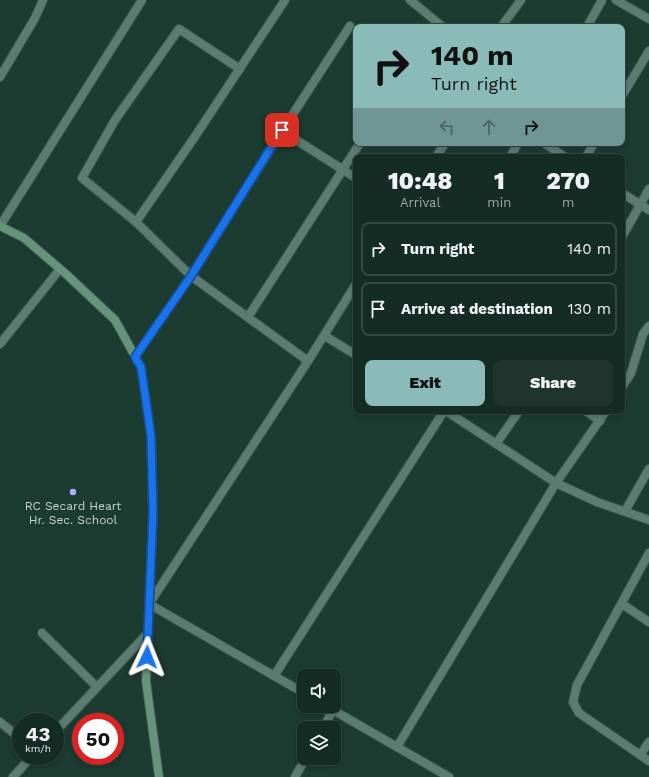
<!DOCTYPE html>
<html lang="en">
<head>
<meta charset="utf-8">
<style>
  :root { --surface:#152c25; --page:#1e342d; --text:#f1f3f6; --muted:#9da7a7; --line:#344842; --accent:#8bbbb9 }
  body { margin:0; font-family:"Work Sans",sans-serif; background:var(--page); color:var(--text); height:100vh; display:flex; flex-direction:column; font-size:15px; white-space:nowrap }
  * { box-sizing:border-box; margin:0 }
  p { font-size:13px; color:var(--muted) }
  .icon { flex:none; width:22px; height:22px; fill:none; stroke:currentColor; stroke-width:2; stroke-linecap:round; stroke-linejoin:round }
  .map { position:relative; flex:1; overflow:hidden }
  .panel { position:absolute; left:353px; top:154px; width:272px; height:260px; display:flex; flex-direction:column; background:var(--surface); border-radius:8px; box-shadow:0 2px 6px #0003,0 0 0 1px var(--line) }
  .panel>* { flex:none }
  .guide { position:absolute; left:353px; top:24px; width:272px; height:122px; border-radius:8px; box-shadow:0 2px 6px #0003,0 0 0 1px var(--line); background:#8bbbb9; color:#111; overflow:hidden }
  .fabs { position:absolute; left:297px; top:669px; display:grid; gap:8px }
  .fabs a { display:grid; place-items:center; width:44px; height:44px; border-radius:8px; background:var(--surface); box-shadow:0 2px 6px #0003,0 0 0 1px var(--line); font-size:20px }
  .speed { position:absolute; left:12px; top:713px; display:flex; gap:8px; font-size:20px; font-weight:700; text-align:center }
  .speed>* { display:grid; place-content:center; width:52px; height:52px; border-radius:50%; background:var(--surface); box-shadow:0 2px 6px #0003,0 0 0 1px var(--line); line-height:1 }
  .speed small { font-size:10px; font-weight:400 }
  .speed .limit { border:6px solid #d22; background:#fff; color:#111 }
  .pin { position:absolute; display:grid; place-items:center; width:34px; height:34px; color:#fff; margin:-17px; border-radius:8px; box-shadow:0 2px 6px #0006 }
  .me { position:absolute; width:44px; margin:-22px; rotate:2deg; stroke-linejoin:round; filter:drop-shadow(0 0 3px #0008) }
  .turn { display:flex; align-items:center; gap:14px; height:84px; padding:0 12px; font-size:18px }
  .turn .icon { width:52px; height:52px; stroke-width:2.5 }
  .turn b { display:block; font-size:28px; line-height:34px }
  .lanes { display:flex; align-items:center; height:38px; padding:0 12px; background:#0003; justify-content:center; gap:20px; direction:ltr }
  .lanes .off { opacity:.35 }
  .eta { display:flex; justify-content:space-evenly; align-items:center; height:68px; text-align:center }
  .eta b { font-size:24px; font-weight:800; line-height:28px }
  .cta { display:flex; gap:8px; margin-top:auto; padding:8px 12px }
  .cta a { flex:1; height:46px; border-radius:8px; background:var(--accent); color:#111; font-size:16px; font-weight:800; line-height:46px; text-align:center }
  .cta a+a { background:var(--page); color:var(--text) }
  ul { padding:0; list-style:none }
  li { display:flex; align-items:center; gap:12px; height:54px; margin:0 8px 6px; padding:0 4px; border:2px solid var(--line); border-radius:8px }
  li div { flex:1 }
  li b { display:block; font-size:15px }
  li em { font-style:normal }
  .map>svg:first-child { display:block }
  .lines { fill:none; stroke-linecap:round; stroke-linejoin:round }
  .minor-casing { stroke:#3c5750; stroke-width:10 }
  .secondary-casing { stroke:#3c5750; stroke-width:10 }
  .minor { stroke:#5c7c72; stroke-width:8 }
  .secondary { stroke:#66947a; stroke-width:8 }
  .route-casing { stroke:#114b97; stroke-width:10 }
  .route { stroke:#1a73e8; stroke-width:7 }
  .poi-dot { fill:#b1adfa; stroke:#1c3b31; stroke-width:1.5 }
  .labels { text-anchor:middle; stroke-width:4; stroke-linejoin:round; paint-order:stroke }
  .poi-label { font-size:12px; fill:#c5d6d0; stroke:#1c3b31 }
</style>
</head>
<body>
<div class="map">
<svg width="649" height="777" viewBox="0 0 649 777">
  <rect width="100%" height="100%" fill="#1c3b31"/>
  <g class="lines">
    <g class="minor-casing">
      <g id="minor">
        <path d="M285,0L194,138L136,222L191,276L308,361"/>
        <path d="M410,0L443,27"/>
        <path d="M616,0L649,19"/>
        <path d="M501,27L521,0"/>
        <path d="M587,27L602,0"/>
        <path d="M0,77L35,18L43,0"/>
        <path d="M622,96L649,51"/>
        <path d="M282,131L356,178"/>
        <path d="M544,143L565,157"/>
        <path d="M436,157L445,143"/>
        <path d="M510,157L518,143"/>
        <path d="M586,157L594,143"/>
        <path d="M622,193L649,210"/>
        <path d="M136,222L82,178L115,120L179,29L240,69"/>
        <path d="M0,226L142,0"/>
        <path d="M622,237L649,189"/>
        <path d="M248,317L360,143"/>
        <path d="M325,336L356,355"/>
        <path d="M0,344L60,269"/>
        <path d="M135,357L191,276L282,131L350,26"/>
        <path d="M622,387L631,373L643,334L649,326"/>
        <path d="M446,411L556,483L606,411"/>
        <path d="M586,411L600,421"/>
        <path d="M496,444L519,411"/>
        <path d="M625,511L649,469"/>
        <path d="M649,553L577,685L573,702L579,713L649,761"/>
        <path d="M622,604L649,622"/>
        <path d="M42,633L97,687"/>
        <path d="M274,676L444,411"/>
        <path d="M304,693L149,604L308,361L356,284"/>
        <path d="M326,706L449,777"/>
        <path d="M0,722L21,739"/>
        <path d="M323,728L333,710"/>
        <path d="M55,732L148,633"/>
        <path d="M397,747L556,483L597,502L649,520"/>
        <path d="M640,755L649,742"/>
        <path d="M13,777L32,756"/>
        <path d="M295,777L306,758"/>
      </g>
    </g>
    <g class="secondary-casing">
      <path id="secondary" d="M0,226L24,238L66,274L115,320L141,367L151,436L153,512L146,681L159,777"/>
    </g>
    <use href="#minor" class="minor"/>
    <use href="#secondary" class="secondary"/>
  </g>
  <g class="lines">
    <g class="route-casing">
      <path id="route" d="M147,657L153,512L151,436L141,367L135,357L191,276L282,130"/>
    </g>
    <use href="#route" class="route"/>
  </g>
  <circle class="poi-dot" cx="73" cy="492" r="4"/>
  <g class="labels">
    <g class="poi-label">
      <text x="73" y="510">RC Secard Heart<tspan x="73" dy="14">Hr. Sec. School</tspan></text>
    </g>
  </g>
</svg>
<div class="fabs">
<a><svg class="icon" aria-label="sound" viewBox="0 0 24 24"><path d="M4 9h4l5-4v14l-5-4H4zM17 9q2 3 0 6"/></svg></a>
<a><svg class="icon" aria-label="layers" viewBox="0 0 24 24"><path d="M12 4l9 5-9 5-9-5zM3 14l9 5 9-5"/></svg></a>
</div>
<div class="speed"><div>43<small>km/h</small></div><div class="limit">50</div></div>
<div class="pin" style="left:282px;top:130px;background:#d93025"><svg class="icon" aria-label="arrive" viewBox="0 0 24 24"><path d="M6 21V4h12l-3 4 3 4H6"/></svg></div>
<svg class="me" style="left:147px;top:657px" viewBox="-20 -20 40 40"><path d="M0-17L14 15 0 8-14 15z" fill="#1a73e8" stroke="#fff" stroke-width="4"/></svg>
<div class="guide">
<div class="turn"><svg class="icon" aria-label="right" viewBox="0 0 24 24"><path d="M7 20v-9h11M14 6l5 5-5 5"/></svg><div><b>140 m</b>Turn right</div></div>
<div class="lanes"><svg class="icon off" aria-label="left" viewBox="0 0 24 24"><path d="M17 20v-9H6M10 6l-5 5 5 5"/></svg><svg class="icon off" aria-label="ahead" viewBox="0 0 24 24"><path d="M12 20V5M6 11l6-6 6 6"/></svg><svg class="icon" aria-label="right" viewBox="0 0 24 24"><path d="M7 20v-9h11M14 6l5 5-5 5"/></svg></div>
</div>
<section class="panel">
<div class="eta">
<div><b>10:48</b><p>Arrival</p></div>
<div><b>1</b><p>min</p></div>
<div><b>270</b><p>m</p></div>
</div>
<ul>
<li><svg class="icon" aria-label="right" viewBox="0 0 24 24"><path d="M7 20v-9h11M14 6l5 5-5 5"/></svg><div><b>Turn right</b></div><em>140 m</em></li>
<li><svg class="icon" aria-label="arrive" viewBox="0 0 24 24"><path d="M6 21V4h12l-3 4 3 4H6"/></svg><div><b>Arrive at destination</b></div><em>130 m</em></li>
</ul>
<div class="cta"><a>Exit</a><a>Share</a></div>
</section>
</div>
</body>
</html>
